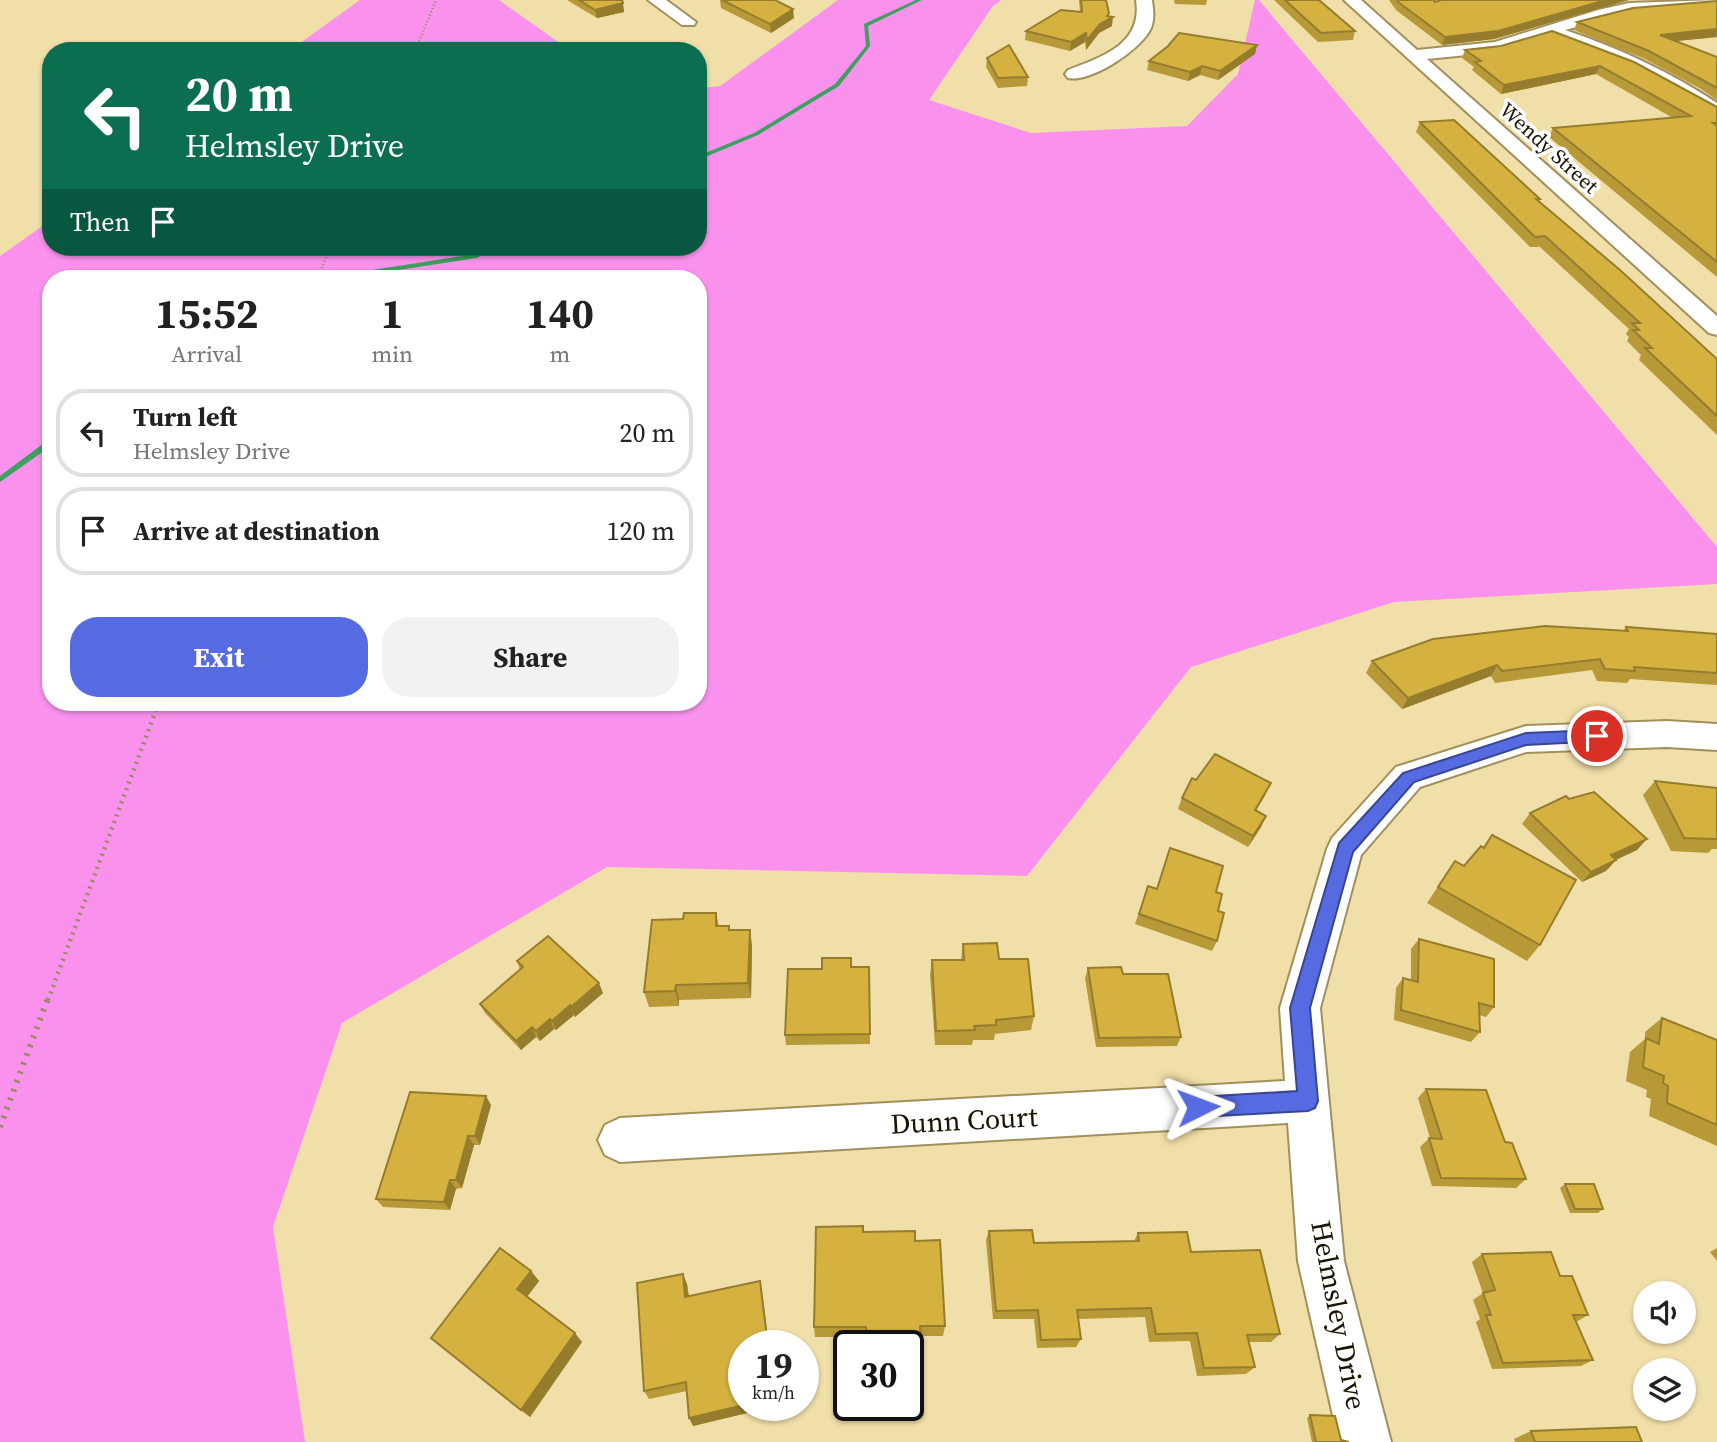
<!DOCTYPE html>
<html lang="en">
<head>
<meta charset="utf-8">
<style>
  :root { --surface:#fff; --page:#f2f2f2; --text:#222; --muted:#767676; --line:#e0e0e0; --accent:#566be1 }
  body { margin:0; font-family:"Source Serif 4",serif; background:var(--page); color:var(--text); height:100vh; display:flex; flex-direction:column; font-size:26px; white-space:nowrap }
  * { box-sizing:border-box; margin:0 }
  p { font-size:23px; color:var(--muted) }
  .icon { flex:none; width:38px; height:38px; fill:none; stroke:currentColor; stroke-width:2; stroke-linecap:round; stroke-linejoin:round }
  .map { position:relative; flex:1; overflow:hidden }
  .sheet { position:absolute; left:42px; top:270px; width:665px; height:441px; display:flex; flex-direction:column; background:var(--surface); border-radius:28px; box-shadow:0 2px 5px #0004 }
  .sheet>* { flex:none }
  .guide { position:absolute; left:42px; top:42px; width:665px; height:214px; border-radius:28px; box-shadow:0 2px 5px #0004; background:#0b6e4f; color:#fff; overflow:hidden }
  .tools { position:absolute; left:1633px; top:1281px; display:grid; gap:14px }
  .tools a { display:grid; place-items:center; width:63px; height:63px; border-radius:50%; background:var(--surface); box-shadow:0 2px 5px #0004; font-size:35px }
  .speed { position:absolute; left:728px; top:1330px; display:flex; gap:14px; font-size:35px; font-weight:700; text-align:center }
  .speed>* { display:grid; place-content:center; width:91px; height:91px; border-radius:50%; background:var(--surface); box-shadow:0 2px 5px #0004; line-height:1 }
  .speed small { font-size:18px; font-weight:400 }
  .speed .limit { border:4px solid #111; border-radius:10px; background:#fff; color:#111 }
  .pin { position:absolute; display:grid; place-items:center; width:60px; height:60px; color:#fff; margin:-30px; border:4px solid #fff; border-radius:50%; box-shadow:0 2px 7px #0007 }
  .me { position:absolute; width:77px; margin:-38px; rotate:87deg; stroke-linejoin:round; filter:drop-shadow(0 0 5px #0008) }
  .turn { display:flex; align-items:center; gap:24px; height:147px; padding:0 28px; font-size:32px }
  .turn .icon { width:91px; height:91px; stroke-width:2.5 }
  .turn b { display:block; font-size:49px; line-height:60px }
  .then { display:flex; align-items:center; height:66px; padding:0 28px; background:#0003; gap:14px; font-size:26px }
  .eta { display:flex; justify-content:space-evenly; align-items:center; height:119px; text-align:center }
  .eta b { font-size:42px; font-weight:700; line-height:49px }
  .button { display:flex; gap:14px; margin-top:auto; padding:14px 28px }
  .button a { flex:1; height:80px; border-radius:28px; background:var(--accent); color:#fff; font-size:28px; font-weight:700; line-height:80px; text-align:center }
  .button a+a { background:var(--page); color:var(--text) }
  ul { padding:0; list-style:none }
  li { display:flex; align-items:center; gap:21px; height:88px; margin:0 14px 10px; padding:0 14px; border:4px solid var(--line); border-radius:28px }
  li div { flex:1 }
  li b { display:block; font-size:26px }
  li em { font-style:normal }
  .map>svg:first-child { display:block }
  .green { fill:#fa92ed; fill-rule:evenodd }
  .lines { fill:none; stroke-linecap:round; stroke-linejoin:round }
  .stream { fill:#3ca05e; fill-rule:evenodd }
  .minor-casing { stroke:#a1905c; stroke-width:4 }
  .path-far2 { stroke:#988b64; stroke-width:2.5; stroke-dasharray:1 2.5; stroke-linecap:butt }
  .path-far1 { stroke:#988b64; stroke-width:4.5; stroke-dasharray:2 5; stroke-linecap:butt }
  .path { stroke:#988b64; stroke-width:6; stroke-dasharray:2.5 7; stroke-linecap:butt }
  .minor { fill:#fff; fill-rule:evenodd }
  .wall { fill:#b79937 }
  .shaded-wall { fill:#957d2d }
  .building { fill:#d5b240; stroke:#957d2d; stroke-width:2 }
  .route { fill:#566be1; stroke:#384692; stroke-width:2 }
  .labels { text-anchor:middle; stroke-width:7; stroke-linejoin:round; paint-order:stroke }
  .far-street-label { font-size:21px; fill:#1a1301; stroke:#fff }
  .near-street-label { font-size:28px; fill:#1a1301; stroke:#fff }
</style>
</head>
<body>
<div class="map">
<svg width="1717" height="1442" viewBox="0 0 1717 1442">
  <rect width="100%" height="100%" fill="#f1dfa9"/>
  <g class="green">
    <path d="M360,0H499L571,51H289Z"/>
    <path d="M838,0H1001L993,6L929,100L1031,133L1187,126L1238,74L1255,0H1259L1717,547V584L1394,602L1191,667L1027,876L607,867L342,1023L273,1227L305,1442H0V256L51,220V247H698V88L720,86ZM51,278H698V702H51Z"/>
  </g>
  <g class="lines">
    <g class="stream">
      <path d="M916,0H922L868,26L870,46L839,86L758,135L698,160V156L754,133L835,84L866,46L864,24Z"/>
      <path d="M488,247H495L477,258L346,278L343,276L346,274L475,254Z"/>
      <path d="M48,440H51V446L0,482V476Z"/>
    </g>
    <g class="minor-casing">
      <g id="minor">
        <path d="M648,0H666L696,22L694,25H682Z"/>
        <path d="M1136,0H1152C1153,9 1155,18 1151,28C1142,49 1091,83 1068,78L1065,74L1068,70C1102,57 1143,44 1136,0Z"/>
        <path d="M1344,0H1361L1417,50L1495,42L1598,10L1629,3L1717,0V6L1629,13L1565,30C1619,48 1670,72 1717,103V116L1631,68L1549,36L1497,52L1427,59L1717,316V335L1709,333Z"/>
        <path d="M1667,721L1717,724V750L1667,747L1526,752L1420,787L1361,855L1320,1008L1344,1261L1391,1442H1339L1298,1261L1288,1123L620,1162L605,1155L598,1140L605,1125L620,1118L1285,1081L1280,1008L1327,849L1332,838L1396,767L1526,726Z"/>
      </g>
    </g>
    <g class="path-far2">
      <path d="M415,51L436,0"/>
      <path d="M318,278L330,247"/>
    </g>
    <path class="path-far1" d="M48,1000L159,702"/>
    <path class="path" d="M0,1127L48,998"/>
    <use href="#minor" class="minor"/>
  </g>
  <g class="wall">
    <path d="M567,0H622L624,12L597,18Z"/>
    <path d="M720,0H775L794,18L771,33L721,8Z"/>
    <path d="M1079,0H1106L1108,16L1112,26L1099,33L1086,50L1085,42L1070,51L1025,40L1026,31L1080,12Z"/>
    <path d="M1174,0H1207L1206,5L1175,4Z"/>
    <path d="M1274,0H1319L1355,31L1353,40L1318,42Z"/>
    <path d="M1389,0H1434L1435,2L1441,0H1641H1628L1494,39L1442,45L1396,10Z"/>
    <path d="M1717,1V37L1676,41L1717,57V100L1701,89L1645,59L1574,30L1577,22Z"/>
    <path d="M1552,31L1717,107V277L1549,137L1553,128L1673,118L1596,74L1501,94L1472,70L1474,67L1462,58L1465,50L1501,46Z"/>
    <path d="M1257,45L1255,54L1218,80L1200,75L1188,81L1147,70L1149,61L1168,46Z"/>
    <path d="M987,58L1028,77L1027,86L998,88L986,67Z"/>
    <path d="M1420,122L1540,199L1539,202L1717,359V435L1639,360L1641,355L1627,341L1629,337L1626,334L1629,329L1540,247H1530L1416,132Z"/>
    <path d="M1626,627L1717,634V685L1630,679L1627,683L1597,681L1592,670L1495,683L1491,676L1402,709L1366,673L1372,661L1623,631Z"/>
    <path d="M1196,780L1266,794L1256,811L1266,816L1261,827L1248,847L1178,809L1182,798Z"/>
    <path d="M1655,781L1717,788V849H1712L1708,853L1671,851L1643,795Z"/>
    <path d="M1530,813L1637,850L1616,860L1606,871L1582,882L1522,824Z"/>
    <path d="M1492,835L1540,945L1527,961L1427,903L1455,861L1464,866L1483,847Z"/>
    <path d="M1148,886L1157,889L1216,892L1218,911L1217,941L1212,951L1135,924Z"/>
    <path d="M716,913L719,926L730,930L752,945L751,998L679,1000V1006L649,1007L644,992L683,919Z"/>
    <path d="M1419,939L1494,1007L1486,1017L1479,1015L1480,1032L1471,1042L1394,1020L1396,988L1403,978L1411,980V949Z"/>
    <path d="M963,944L999,959L1034,1016L1031,1030L995,1034L994,1040H973L972,1045H935L930,975L932,960H961Z"/>
    <path d="M517,961L603,993L575,1017L574,1015L556,1030L554,1029L540,1041L536,1037L521,1050L485,1013L480,1004L520,970Z"/>
    <path d="M869,967L870,1044L786,1045L785,1035L822,969Z"/>
    <path d="M1088,968L1123,974L1181,1037L1177,1046L1096,1047L1085,978Z"/>
    <path d="M1662,1018L1717,1040V1146L1649,1116L1651,1099L1646,1097L1647,1090L1626,1081L1630,1052L1645,1039V1032Z"/>
    <path d="M1426,1089L1505,1142L1526,1179L1516,1188L1432,1186L1420,1147L1429,1138H1430L1418,1098Z"/>
    <path d="M491,1105L480,1145H474L462,1188L456,1189L450,1210L383,1207L376,1199Z"/>
    <path d="M1565,1184L1603,1209L1598,1213H1570L1560,1188Z"/>
    <path d="M989,1231L1034,1243L1134,1241L1138,1233L1191,1252L1280,1334L1271,1342H1249L1255,1367L1246,1374L1197,1376L1190,1341L1149,1342L1145,1317L1078,1319L1081,1339L1076,1347L1037,1348L1034,1319H993L986,1240Z"/>
    <path d="M863,1232L915,1241L945,1326L943,1336H921L920,1349H908V1346H866V1337H815L814,1327Z"/>
    <path d="M1717,1248V1261L1710,1252Z"/>
    <path d="M1482,1254L1560,1276L1588,1315L1576,1322L1593,1360L1581,1366L1492,1369L1476,1322L1480,1319L1473,1300L1483,1293L1472,1262Z"/>
    <path d="M531,1271L539,1281L527,1297L582,1342L530,1417L431,1338Z"/>
    <path d="M760,1281L769,1346H744V1405H746L747,1413L693,1426L687,1391L649,1399L644,1391L687,1284L689,1296Z"/>
    <path d="M1310,1415L1341,1440L1349,1442H1312L1307,1418Z"/>
    <path d="M1531,1431L1642,1442H1515L1514,1439Z"/>
  </g>
  <g class="shaded-wall">
    <path d="M1606,0H1629L1494,39L1442,45L1445,37Z"/>
    <path d="M623,3L624,12L597,18L595,10Z"/>
    <path d="M793,9L794,18L771,33L770,24Z"/>
    <path d="M1109,13L1108,20L1113,17L1112,26L1099,33L1086,50L1087,40Z"/>
    <path d="M1717,29V37L1656,43L1660,35Z"/>
    <path d="M1086,33L1085,42L1070,51L1071,42Z"/>
    <path d="M1257,45L1255,54L1218,80L1220,71Z"/>
    <path d="M1202,66L1200,75L1188,81L1190,72Z"/>
    <path d="M1600,66L1596,74L1501,94L1504,85Z"/>
    <path d="M1497,665L1491,676L1402,709L1408,698Z"/>
    <path d="M1266,816L1261,827L1248,847L1253,836Z"/>
    <path d="M1647,839L1637,850L1602,866L1611,855Z"/>
    <path d="M1616,860L1606,871L1582,882L1591,872Z"/>
    <path d="M750,930L752,945L751,998L748,983Z"/>
    <path d="M599,983L603,993L575,1017L571,1007Z"/>
    <path d="M676,985L679,1000V1006L675,991Z"/>
    <path d="M570,1005L574,1015L556,1030L552,1021Z"/>
    <path d="M550,1019L554,1029L540,1041L536,1031Z"/>
    <path d="M532,1027L536,1037L521,1050L516,1041Z"/>
    <path d="M486,1096L491,1105L480,1145L475,1136Z"/>
    <path d="M468,1136L474,1145L462,1188L456,1180Z"/>
    <path d="M450,1180L456,1189L450,1210L444,1202Z"/>
    <path d="M531,1271L539,1281L525,1299L517,1289Z"/>
    <path d="M683,1274L687,1284L690,1307L685,1297Z"/>
    <path d="M760,1281L762,1292L769,1346H768Z"/>
    <path d="M575,1333L582,1342L530,1417L521,1410Z"/>
    <path d="M744,1371L743,1380L744,1402L740,1372Z"/>
    <path d="M744,1405H746L747,1413L693,1426L689,1418Z"/>
  </g>
  <g class="building">
    <path d="M579,0H622L623,3L595,10Z"/>
    <path d="M722,0H775L793,9L770,24Z"/>
    <path d="M1081,0H1106L1109,13L1107,16L1113,17L1100,24L1087,40L1086,33L1071,42L1026,31L1061,10L1082,12Z"/>
    <path d="M1285,0H1319L1355,31L1321,33Z"/>
    <path d="M1397,0H1434L1435,2L1441,0H1606L1498,31L1445,37L1398,2Z"/>
    <path d="M1717,1V29L1660,35L1717,57V88L1649,51L1577,22L1633,8Z"/>
    <path d="M1552,31L1634,62L1717,107V123H1713L1717,126V262L1553,128L1691,116L1600,66L1504,85L1475,62L1481,61L1465,50L1501,46Z"/>
    <path d="M1179,33L1257,45L1220,71L1202,66L1190,72L1149,61L1168,46Z"/>
    <path d="M1009,45L1028,77L998,78L987,58Z"/>
    <path d="M1454,120L1540,199H1536L1620,270L1717,359V416L1645,348H1652L1633,330H1639L1632,323H1640L1545,236L1535,237L1420,122Z"/>
    <path d="M1545,626L1628,631L1626,627L1717,634V673L1634,667L1635,671L1605,669L1600,659L1502,671L1497,665L1408,698L1372,661L1433,639Z"/>
    <path d="M1215,754L1271,783L1255,810L1266,816L1253,836L1182,798L1192,778L1196,780Z"/>
    <path d="M1655,781L1717,788V839L1684,838Z"/>
    <path d="M1594,792L1647,839L1611,855L1616,860L1591,872L1530,813L1566,796L1569,799Z"/>
    <path d="M1492,835L1576,880L1540,945L1438,887L1455,861L1464,866L1481,846L1484,848Z"/>
    <path d="M1170,848L1223,866L1216,892L1222,894L1218,911L1224,913L1217,941L1139,914L1148,886L1157,889Z"/>
    <path d="M684,913H716V926H729V930H750L748,983L676,985L675,991L644,992L652,920L683,919Z"/>
    <path d="M548,936L599,983L571,1007L570,1005L552,1021L550,1019L536,1031L532,1027L516,1041L480,1004L523,967L517,961Z"/>
    <path d="M1419,939L1494,959V1007L1479,1003L1480,1032L1401,1010L1403,978L1418,982Z"/>
    <path d="M997,943L999,959H1028L1034,1016L996,1020V1025L974,1026L975,1030L936,1031L932,960H964L963,944Z"/>
    <path d="M822,958H851V967H869L870,1034L785,1035L788,969H822Z"/>
    <path d="M1121,967L1123,974H1168L1181,1037L1099,1038L1088,968Z"/>
    <path d="M1662,1018L1717,1040V1125L1667,1103L1668,1086L1663,1083L1664,1076L1643,1067L1646,1038L1659,1044Z"/>
    <path d="M1426,1089L1486,1090L1505,1142L1512,1143L1526,1179L1441,1178L1429,1138L1442,1139Z"/>
    <path d="M410,1092L486,1096L475,1136H468L456,1180H450L444,1202L376,1199Z"/>
    <path d="M1565,1184H1594L1603,1209H1575Z"/>
    <path d="M863,1226V1232L915,1231V1241L940,1240L945,1326H920L921,1340H867L866,1327H814L816,1227Z"/>
    <path d="M1032,1230L1034,1243L1139,1241L1138,1233L1187,1232L1191,1252L1260,1250L1280,1334L1247,1335L1255,1367L1204,1368L1197,1333L1156,1334L1151,1308L1077,1310L1081,1339L1041,1340L1038,1310L996,1311L989,1231Z"/>
    <path d="M500,1248L531,1271L517,1289L575,1333L521,1410L431,1338Z"/>
    <path d="M1551,1252L1560,1276H1572L1588,1315H1573L1593,1360L1503,1363L1486,1315H1491L1483,1293L1495,1290L1482,1254Z"/>
    <path d="M683,1274L685,1297L760,1281L768,1346H744V1371L740,1372L744,1405L689,1418L686,1382L644,1391L637,1283Z"/>
    <path d="M1310,1415L1335,1416L1341,1440L1349,1442H1316Z"/>
    <path d="M1636,1427L1642,1442H1535L1531,1431Z"/>
  </g>
  <path class="route" d="M1597,730L1602,732L1605,736L1602,741L1526,745L1414,782L1353,852L1310,1008L1318,1101L1315,1108L1308,1111L1198,1117L1190,1114L1187,1107L1190,1100L1198,1097L1297,1091L1290,1008L1339,843L1403,773L1526,733Z"/>
  <g class="labels">
    <g class="far-street-label">
      <text transform="translate(1549 148) rotate(42)" y="7">Wendy Street</text>
    </g>
    <g class="near-street-label">
      <text transform="translate(964 1120) rotate(-3)" y="10">Dunn Court</text>
      <text transform="translate(1339 1315) rotate(79)" y="10">Helmsley Drive</text>
    </g>
  </g>
</svg>
<div class="tools">
<a><svg class="icon" aria-label="sound" viewBox="0 0 24 24"><path d="M4 9h4l5-4v14l-5-4H4zM17 9q2 3 0 6"/></svg></a>
<a><svg class="icon" aria-label="layers" viewBox="0 0 24 24"><path d="M12 4l9 5-9 5-9-5zM3 14l9 5 9-5"/></svg></a>
</div>
<div class="speed"><div>19<small>km/h</small></div><div class="limit">30</div></div>
<div class="pin" style="left:1597px;top:736px;background:#d93025"><svg class="icon" aria-label="arrive" viewBox="0 0 24 24"><path d="M6 21V4h12l-3 4 3 4H6"/></svg></div>
<svg class="me" style="left:1198px;top:1107px" viewBox="-20 -20 40 40"><path d="M0-17L14 15 0 8-14 15z" fill="#566be1" stroke="#fff" stroke-width="4"/></svg>
<div class="guide">
<div class="turn"><svg class="icon" aria-label="left" viewBox="0 0 24 24"><path d="M17 20v-9H6M10 6l-5 5 5 5"/></svg><div><b>20 m</b>Helmsley Drive</div></div>
<div class="then">Then<svg class="icon" aria-label="arrive" viewBox="0 0 24 24"><path d="M6 21V4h12l-3 4 3 4H6"/></svg></div>
</div>
<section class="sheet">
<div class="eta">
<div><b>15:52</b><p>Arrival</p></div>
<div><b>1</b><p>min</p></div>
<div><b>140</b><p>m</p></div>
</div>
<ul>
<li><svg class="icon" aria-label="left" viewBox="0 0 24 24"><path d="M17 20v-9H6M10 6l-5 5 5 5"/></svg><div><b>Turn left</b><p>Helmsley Drive</p></div><em>20 m</em></li>
<li><svg class="icon" aria-label="arrive" viewBox="0 0 24 24"><path d="M6 21V4h12l-3 4 3 4H6"/></svg><div><b>Arrive at destination</b></div><em>120 m</em></li>
</ul>
<div class="button"><a>Exit</a><a>Share</a></div>
</section>
</div>
</body>
</html>
